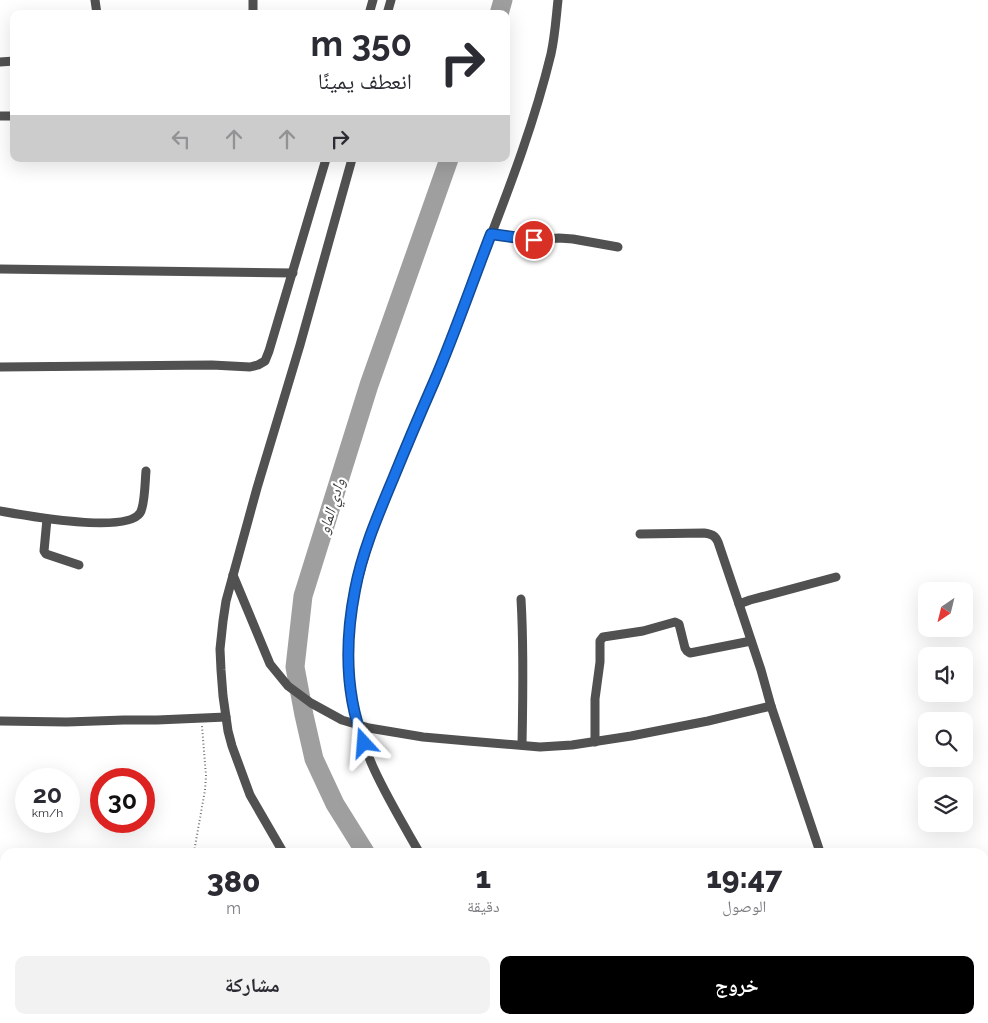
<!DOCTYPE html>
<html lang="ar">
<head>
<meta charset="utf-8">
<style>
  :root { --surface:#fff; --page:#f2f2f3; --text:#2b2b33; --muted:#7c7c81; --accent:#000 }
  body { margin:0; font-family:Raleway,"Noto Naskh Arabic",sans-serif; background:var(--page); color:var(--text); direction:rtl; height:100vh; display:flex; flex-direction:column; font-size:19px; white-space:nowrap }
  * { box-sizing:border-box; margin:0 }
  p { font-size:16px; color:var(--muted) }
  .icon { flex:none; width:28px; height:28px; fill:none; stroke:currentColor; stroke-width:2; stroke-linecap:round; stroke-linejoin:round }
  .map { position:relative; flex:1; overflow:hidden; direction:ltr }
  .details { position:absolute; left:0px; top:848px; width:989px; height:176px; display:flex; flex-direction:column; background:var(--surface); border-radius:15px 15px 0 0; box-shadow:0 5px 20px #0002; direction:rtl }
  .details>* { flex:none }
  .top-card { position:absolute; left:10px; top:10px; width:500px; height:152px; border-radius:10px; box-shadow:0 5px 20px #0002; direction:rtl; background:#fff; color:var(--text); overflow:hidden }
  .needle { width:32px; rotate:215deg }
  .fabs { position:absolute; left:918px; top:582px; display:grid; gap:10px }
  .fabs a { display:grid; place-items:center; width:55px; height:55px; border-radius:10px; background:var(--surface); box-shadow:0 5px 20px #0002; font-size:25px }
  .speed { position:absolute; left:15px; top:768px; display:flex; gap:10px; font-size:25px; font-weight:700; text-align:center }
  .speed>* { display:grid; place-content:center; width:65px; height:65px; border-radius:50%; background:var(--surface); box-shadow:0 5px 20px #0002; line-height:1 }
  .speed small { font-size:12px; font-weight:400 }
  .speed .limit { border:8px solid #d22; background:#fff; color:#111 }
  .pin { position:absolute; display:grid; place-items:center; width:42px; height:42px; color:#fff; margin:-21px; border:2px solid #fff; border-radius:50%; box-shadow:0 1px 5px #0007 }
  .me { position:absolute; width:55px; margin:-28px; rotate:341deg; stroke-linejoin:round; filter:drop-shadow(0 0 4px #0008) }
  .turn { display:flex; align-items:center; gap:18px; height:105px; padding:0 15px; font-size:22px }
  .turn .icon { width:65px; height:65px; stroke-width:2.5 }
  .turn b { display:block; font-size:35px; line-height:42px }
  .lanes { display:flex; align-items:center; height:48px; padding:0 15px; background:#0003; justify-content:center; gap:25px; direction:ltr }
  .lanes .off { opacity:.35 }
  .eta { display:flex; justify-content:space-evenly; align-items:center; height:85px; text-align:center }
  .eta b { font-size:30px; font-weight:800; line-height:35px }
  .action { display:flex; gap:10px; margin-top:auto; padding:10px 15px }
  .action a { flex:1; height:58px; border-radius:10px; background:var(--accent); color:#fff; font-size:20px; font-weight:800; line-height:58px; text-align:center }
  .action a+a { background:var(--page); color:var(--text) }
  .map>svg:first-child { display:block }
  .lines { fill:none; stroke-linecap:round; stroke-linejoin:round }
  .river { stroke:#9f9f9f; stroke-width:19 }
  .path { stroke:#737373; stroke-width:2; stroke-dasharray:1 2.5; stroke-linecap:butt }
  .minor { stroke:#515151; stroke-width:9 }
  .route-casing { stroke:#114b97; stroke-width:12 }
  .route { stroke:#1a73e8; stroke-width:9 }
  .labels { text-anchor:middle; stroke-width:4.5; stroke-linejoin:round; paint-order:stroke }
  .water-label { font-size:16px; font-style:italic; fill:#404040; stroke:#fff }
</style>
</head>
<body>
<div class="map">
<svg width="988" height="1023" viewBox="0 0 988 1023">
  <rect width="100%" height="100%" fill="#fff"/>
  <g class="lines">
    <g class="river">
      <path d="M499,14L503,0"/>
      <path d="M365,852L335,804L314,759L304,715L295,667L303,596L369,385L449,159"/>
      <path d="M457,1019L459,1023"/>
    </g>
    <path class="path" d="M194,852L205,790L206,776L202,726"/>
    <g class="minor">
      <path d="M95,0L97,14"/>
      <path d="M253,0V14"/>
      <path d="M369,14L373,0"/>
      <path d="M387,14L391,0"/>
      <path d="M0,62L14,61"/>
      <path d="M0,116H14"/>
      <path d="M491,234L534,240L559,238L573,239L618,247"/>
      <path d="M0,269L293,273"/>
      <path d="M0,367L212,365L250,367L258,365L265,361L269,351L326,159"/>
      <path d="M0,511C23,515 126,534 140,513C145,506 145,481 146,471"/>
      <path d="M47,519L44,551L46,554L79,565"/>
      <path d="M640,534L704,533C711,534 715,535 718,542L739,604"/>
      <path d="M233,575L270,664L288,686L311,703L342,720L369,728L423,737L468,741L540,747L572,745L631,736L708,721L771,706L761,670L739,604L750,600L836,577"/>
      <path d="M521,599C524,648 523,696 522,745"/>
      <path d="M771,706L820,852"/>
      <path d="M0,721L67,722L124,720H157L226,717"/>
      <path d="M595,742V699L600,662V641L603,637L643,631L675,622L679,624L685,648L687,651L690,653L751,641"/>
      <path d="M283,852L250,795L232,746L228,731L223,696L221,670L220,649L223,621L226,601L257,488L300,345L352,159"/>
      <path d="M419,852C391,803 359,752 351,695C340,619 364,548 393,479C408,443 424,407 439,371C456,330 470,289 486,248C511,184 535,120 551,54C555,36 556,18 558,0"/>
      <path d="M0,943H5"/>
      <path d="M984,999L988,998"/>
      <path d="M388,1019L390,1023"/>
      <path d="M489,1019L490,1023"/>
      <path d="M821,1019L822,1023"/>
      <path d="M876,1019L878,1023"/>
      <path d="M24,1023L25,1019"/>
      <path d="M118,1023L119,1019"/>
      <path d="M926,1023L936,1019"/>
    </g>
  </g>
  <g class="lines">
    <g class="route-casing">
      <path id="route" d="M364,743C345,694 345,641 355,590C362,552 378,515 393,479C406,447 420,414 434,382C455,333 472,283 491,234L534,240"/>
    </g>
    <use href="#route" class="route"/>
  </g>
  <g class="labels">
    <g class="water-label">
      <text transform="translate(331 506) rotate(-73)" y="6">وادي الماو</text>
    </g>
  </g>
</svg>
<div class="fabs">
<a><svg class="needle" viewBox="-14 -14 28 28"><path d="M0-13l5 13h-10z" fill="#e53935"/><path d="M0 13l5-13h-10z" fill="#7c7c81"/></svg></a>
<a><svg class="icon" aria-label="sound" viewBox="0 0 24 24"><path d="M4 9h4l5-4v14l-5-4H4zM17 9q2 3 0 6"/></svg></a>
<a><svg class="icon" aria-label="search" viewBox="0 0 24 24"><circle cx="10" cy="10" r="6"/><path d="M15 15l6 6"/></svg></a>
<a><svg class="icon" aria-label="layers" viewBox="0 0 24 24"><path d="M12 4l9 5-9 5-9-5zM3 14l9 5 9-5"/></svg></a>
</div>
<div class="speed"><div>20<small>km/h</small></div><div class="limit">30</div></div>
<div class="pin" style="left:534px;top:240px;background:#d93025"><svg class="icon" aria-label="arrive" viewBox="0 0 24 24"><path d="M6 21V4h12l-3 4 3 4H6"/></svg></div>
<svg class="me" style="left:364px;top:743px" viewBox="-20 -20 40 40"><path d="M0-17L14 15 0 8-14 15z" fill="#1a73e8" stroke="#fff" stroke-width="4"/></svg>
<div class="top-card">
<div class="turn"><svg class="icon" aria-label="right" viewBox="0 0 24 24"><path d="M7 20v-9h11M14 6l5 5-5 5"/></svg><div><b>350 m</b>انعطف يمينًا</div></div>
<div class="lanes"><svg class="icon off" aria-label="left" viewBox="0 0 24 24"><path d="M17 20v-9H6M10 6l-5 5 5 5"/></svg><svg class="icon off" aria-label="ahead" viewBox="0 0 24 24"><path d="M12 20V5M6 11l6-6 6 6"/></svg><svg class="icon off" aria-label="ahead" viewBox="0 0 24 24"><path d="M12 20V5M6 11l6-6 6 6"/></svg><svg class="icon" aria-label="right" viewBox="0 0 24 24"><path d="M7 20v-9h11M14 6l5 5-5 5"/></svg></div>
</div>
<section class="details">
<div class="eta">
<div><b>19:47</b><p>الوصول</p></div>
<div><b>1</b><p>دقيقة</p></div>
<div><b>380</b><p>m</p></div>
</div>
<div class="action"><a>خروج</a><a>مشاركة</a></div>
</section>
</div>
</body>
</html>
